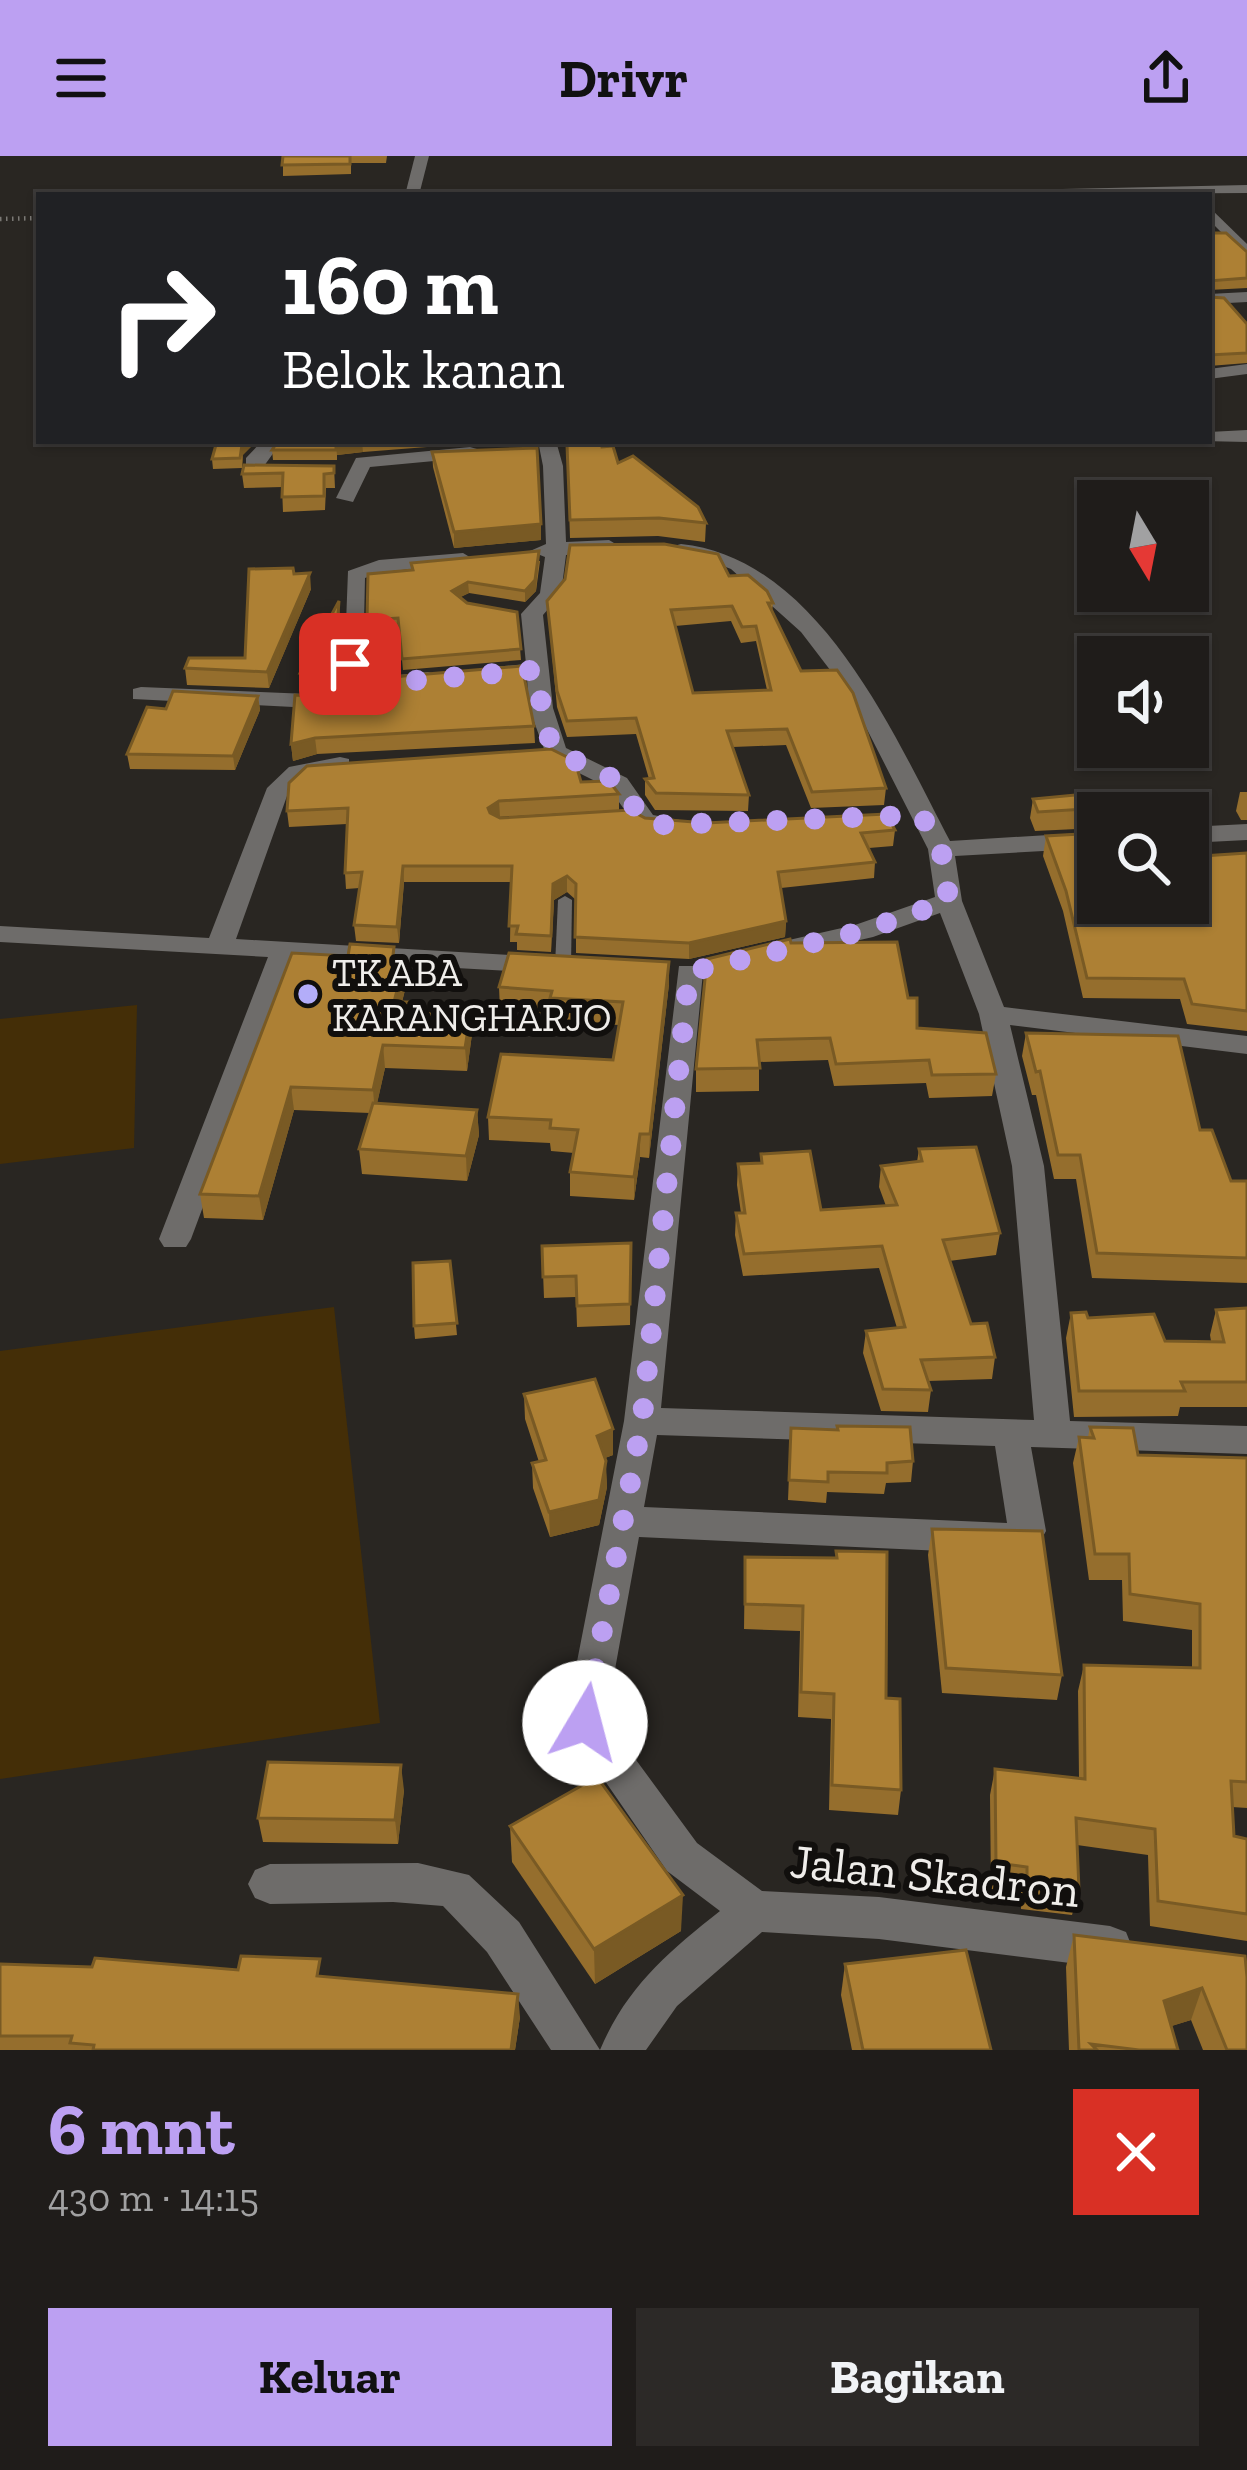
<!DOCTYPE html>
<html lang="id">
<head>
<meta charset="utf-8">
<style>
  :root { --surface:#1f1c1a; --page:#2c2927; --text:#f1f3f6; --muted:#a1a1a2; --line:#3c3a39; --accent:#bca0f2 }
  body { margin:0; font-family:"Zilla Slab",serif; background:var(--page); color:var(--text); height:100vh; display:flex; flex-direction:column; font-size:45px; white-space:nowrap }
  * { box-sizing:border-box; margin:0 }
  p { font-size:39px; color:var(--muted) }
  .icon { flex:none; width:66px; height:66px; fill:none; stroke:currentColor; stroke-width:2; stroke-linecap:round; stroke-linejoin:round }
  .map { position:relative; height:1894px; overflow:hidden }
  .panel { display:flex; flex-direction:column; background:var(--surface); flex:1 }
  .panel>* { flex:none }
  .top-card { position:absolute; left:36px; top:36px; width:1176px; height:252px; border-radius:0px; box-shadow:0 3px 9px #0004,0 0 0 3px var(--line); background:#202124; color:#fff; overflow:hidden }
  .needle { width:78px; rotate:170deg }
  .controls { position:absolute; left:1077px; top:324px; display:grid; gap:24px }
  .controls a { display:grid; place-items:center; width:132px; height:132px; border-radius:0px; background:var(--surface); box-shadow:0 3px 9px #0004,0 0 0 3px var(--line); font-size:60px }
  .pin { position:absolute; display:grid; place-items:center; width:102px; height:102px; color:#fff; margin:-51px; border-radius:24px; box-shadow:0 6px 18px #0006 }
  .me { position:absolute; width:132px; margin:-66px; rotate:8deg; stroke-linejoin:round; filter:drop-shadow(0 0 9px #0008) }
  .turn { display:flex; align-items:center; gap:42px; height:252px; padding:0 48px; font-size:54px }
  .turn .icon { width:156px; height:156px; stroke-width:2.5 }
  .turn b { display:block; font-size:84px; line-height:102px }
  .round { display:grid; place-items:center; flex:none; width:126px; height:126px; border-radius:0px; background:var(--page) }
  .summary { display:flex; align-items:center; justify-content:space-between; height:204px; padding:0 48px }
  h1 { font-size:72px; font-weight:700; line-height:90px; color:var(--accent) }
  .primary-button { display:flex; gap:24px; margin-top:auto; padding:24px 48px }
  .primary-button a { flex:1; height:138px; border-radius:0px; background:var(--accent); color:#111; font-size:48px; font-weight:700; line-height:138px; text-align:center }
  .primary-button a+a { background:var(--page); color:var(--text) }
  header { display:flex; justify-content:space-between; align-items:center; height:156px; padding:0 48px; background:var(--accent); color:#111; font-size:54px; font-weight:700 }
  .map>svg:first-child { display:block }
  .green { fill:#442e07 }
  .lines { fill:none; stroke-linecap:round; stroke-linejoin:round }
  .path { stroke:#7b7975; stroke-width:4.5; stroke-dasharray:1.5 4.5; stroke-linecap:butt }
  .service { fill:#6e6c6a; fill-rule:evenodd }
  .minor { fill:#6e6c6a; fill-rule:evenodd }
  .wall { fill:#956e2d; fill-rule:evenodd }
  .shaded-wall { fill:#795a24 }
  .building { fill:#ad8034; stroke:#795a24; stroke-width:3; fill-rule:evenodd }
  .route { stroke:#bca0f2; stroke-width:21; stroke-dasharray:0 37.8 }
  .poi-dot { fill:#b3adf9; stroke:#110f0d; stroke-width:4.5 }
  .labels { text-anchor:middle; stroke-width:12; stroke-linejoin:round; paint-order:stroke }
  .poi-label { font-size:39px; fill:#efedea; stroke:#110f0d; text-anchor:start }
  .near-street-label { font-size:48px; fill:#efedea; stroke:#110f0d }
</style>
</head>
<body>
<header><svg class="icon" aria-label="menu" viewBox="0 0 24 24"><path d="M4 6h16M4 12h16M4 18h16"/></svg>Drivr<svg class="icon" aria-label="share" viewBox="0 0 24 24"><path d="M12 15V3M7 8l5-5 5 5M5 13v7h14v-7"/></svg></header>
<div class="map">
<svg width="1247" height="1894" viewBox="0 0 1247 1894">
  <rect width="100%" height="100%" fill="#292622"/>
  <g class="green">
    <path d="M137,849L134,992L0,1008V863Z"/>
    <path d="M334,1151L380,1567L0,1623V1195Z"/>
  </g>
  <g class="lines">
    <path class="path" d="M0,63L39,62"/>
    <path class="service" d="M565,740L572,744L571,810L563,815L555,810L558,744Z"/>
    <g class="minor">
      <path d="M415,0H429L419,39H405Z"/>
      <path d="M1247,29V37L961,39L968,35Z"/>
      <path d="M1209,51L1247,88V102L1209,64Z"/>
      <path d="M1247,136V146L1209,148V138Z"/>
      <path d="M1247,208V218L1209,223V213Z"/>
      <path d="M1247,274V286L1202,285H1209V276Z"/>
      <path d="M262,285H282L264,310L290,312V320L246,319V302Z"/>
      <path d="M538,285H556L563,310L566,386L609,384L619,390L609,396L566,399L561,438L543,459L553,552L566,592L627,622L653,659L685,665L689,670L685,675L636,670L609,632L547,601L529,552L527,522L482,526L471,519L482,512L526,508L521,458L540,437L545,401L530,395L546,388L543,310Z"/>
      <path d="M470,291L477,293V301L370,311L353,346L336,342L356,302Z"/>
      <path d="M681,388C818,402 893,577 950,685L1098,676V692L955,700L962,745L1004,851L1247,880V898L1010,869L1044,1010L1070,1265L1247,1270V1298L1031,1291L1046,1375L1040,1386L1009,1398L639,1381L606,1563L697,1687L762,1735L879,1741L1110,1770L1126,1776L1132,1791L1126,1806L1110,1812L879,1783L762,1776L677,1850L646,1894H551L487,1796L443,1750L393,1746L270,1748L255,1742L248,1728L255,1714L270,1708L418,1707L469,1719L519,1766L600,1894C626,1832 668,1796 720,1755L667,1715L565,1567L624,1265L679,810H699L703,816L661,1252L1034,1264L1012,1010L979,858L940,757L873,781L777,803L763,795L767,789L855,769L935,741L928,693L850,540L801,476L731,413L705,403L674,398V390ZM657,1279L995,1290L1007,1367L644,1351Z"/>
      <path d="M463,397L473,403L470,407L382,416L365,422L363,512L377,521L428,516L436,518V528L373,535L344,520L348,415L379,404Z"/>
      <path d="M141,531L333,539L345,546L333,553L133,543V533Z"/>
      <path d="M340,601L349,603V613L306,622L287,640L236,783L545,801L559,809L545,817L295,803L191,1083L186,1091H164L159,1083L268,801L0,786V770L209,782L267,632L289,611Z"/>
      <path d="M1247,668V684L1188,687V671Z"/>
    </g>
  </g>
  <g class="wall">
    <path d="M283,0H387L386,7H351V18L283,20Z"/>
    <path d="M1209,77L1247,96V132L1209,134Z"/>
    <path d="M1209,141L1247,168V207L1209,210Z"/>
    <path d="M278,285H440V290L363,296L337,299V304H273L272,294Z"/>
    <path d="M567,289L602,291L618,307L706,367L705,386L658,380L570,382Z"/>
    <path d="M432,296L541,384L454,392L433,311Z"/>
    <path d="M243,299L242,312L213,313L212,303Z"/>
    <path d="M334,310L335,332H326L325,354L283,356L282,331L244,332L242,318Z"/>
    <path d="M540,405L536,435L525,446L469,437L460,441L467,447L517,456L521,504L403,514L399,473L368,474L367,464L412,414L411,407Z"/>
    <path d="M294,418L311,433L269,532L187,529L185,512L245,502Z"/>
    <path d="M729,420L773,447L772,456L801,515L886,632L884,649L811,652L786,589L733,591L749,639L748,655L655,654L645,639V623H649L636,578L567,581L557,551L547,445ZM731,465L741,487L756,485L767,534L693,537L675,470Z"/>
    <path d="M340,461L337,506L342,535L302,534L300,517Z"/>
    <path d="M295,539L534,570L535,587L317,598L293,605L291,588Z"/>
    <path d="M258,540L260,554L235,614L130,613L127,598Z"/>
    <path d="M581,626L619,638V654L498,661L645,662L706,667L895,674L893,690L869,692L875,706L874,722L781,732L786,765L785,781L689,803L576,797V744L567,736L554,744L551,796L517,794V786H510L511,726H404L399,787L356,785L354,769L360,732L346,733L345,717L347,668L289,671L287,655Z"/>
    <path d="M1240,636H1247V664H1241L1236,655Z"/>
    <path d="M1096,637L1109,657H1098V672L1035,675L1030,662L1033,643Z"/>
    <path d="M1046,680L1098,747L1247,697V875L1187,868L1180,843L1083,842L1063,755L1043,700Z"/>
    <path d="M791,787L908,842L917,872L996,918L992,940L929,942L926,927L834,930L828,904L759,906V935L696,936V913Z"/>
    <path d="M394,791L395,807L406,830L402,846H411V854L472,878L467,915L385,912L377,947L477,954L479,979L467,1025L362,1018L359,993L370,957L294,954L263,1064L204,1062L200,1038L348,800Z"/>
    <path d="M669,806V828L649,1002L640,1001L634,1044L570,1040V1016L574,997L551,995L550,987L489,984L488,961L613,904L619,869L551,865V858L500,854L499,831Z"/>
    <path d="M1026,877L1200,974L1231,1025H1247V1127L1092,1122L1076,1023H1054L1036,939H1032L1022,900Z"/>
    <path d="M919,993L1000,1077L996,1099L949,1105L971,1168L995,1201L992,1223L928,1225L931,1234L928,1256L881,1255L863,1197L866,1175L897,1172L879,1112L743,1120L735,1079L736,1057H741L737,1029L738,1008L761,1007V998L821,1054L886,1050L879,1031L881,1010L917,1006Z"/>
    <path d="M631,1087L630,1169L577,1171L576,1141L544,1142L542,1090Z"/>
    <path d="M450,1105L457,1179L415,1183L414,1170Z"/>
    <path d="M1247,1152V1251H1180L1178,1260L1074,1261L1066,1182L1071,1157L1165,1185H1211L1210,1179L1216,1154Z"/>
    <path d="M524,1238L613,1299L605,1302L607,1331L599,1369L550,1381L533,1332L532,1307L539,1306L525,1263Z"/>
    <path d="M1090,1271L1138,1299L1247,1302V1652L1232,1651L1234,1680L1247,1683V1785L1150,1770L1148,1699L1077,1689L1079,1734L1072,1759L1021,1753V1737L991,1733L990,1639L995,1613L1079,1622L1078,1535L1084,1509L1192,1511V1474L1123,1465L1122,1424H1089L1073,1307L1079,1281H1088Z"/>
    <path d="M791,1272L913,1305L911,1326L886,1327L884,1338L827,1336L826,1347L788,1344Z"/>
    <path d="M932,1373L1062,1519L1057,1544L942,1537L928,1399Z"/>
    <path d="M836,1395L886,1542L901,1634L898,1659L829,1654L831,1563L798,1561L800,1475L744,1473L745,1401L836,1402Z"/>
    <path d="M404,1634L398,1688L263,1686L258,1662Z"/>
    <path d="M510,1670L681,1775L595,1828L512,1706Z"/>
    <path d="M1074,1779L1245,1800L1247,1894H1203L1191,1864L1171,1870L1178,1894H1069L1066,1811Z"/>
    <path d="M0,1808L323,1820L520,1861L515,1894H0Z"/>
    <path d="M845,1808L991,1894H852L841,1839Z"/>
  </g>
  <g class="shaded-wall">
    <path d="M246,285H257L243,299L242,312V289Z"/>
    <path d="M362,286L363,296L337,299L336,290Z"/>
    <path d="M541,368V384L454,392V376Z"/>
    <path d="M539,395L536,435L525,446V435Z"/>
    <path d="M310,417L311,433L269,532L267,516Z"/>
    <path d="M468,426L469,437L453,445L452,435Z"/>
    <path d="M339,445L340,461L337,515L335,498Z"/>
    <path d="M258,540L260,554L235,614L233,600Z"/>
    <path d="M315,582L317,598L293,605L291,588Z"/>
    <path d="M499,645L500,661L489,667L488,652Z"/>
    <path d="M403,710L404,726L399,787L397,771Z"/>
    <path d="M567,720V736L554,744L551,796L553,728Z"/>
    <path d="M786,765L785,781L689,803V787Z"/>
    <path d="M669,806V828L649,1002L650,978Z"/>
    <path d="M404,807L406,830L396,869L394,846Z"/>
    <path d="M471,855L472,878L467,915L465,892Z"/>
    <path d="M383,889L385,912L375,957L373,934Z"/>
    <path d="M291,931L294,954L263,1064L259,1040Z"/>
    <path d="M477,954L479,979L467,1025L466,1000Z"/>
    <path d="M640,978V1001L634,1044V1021Z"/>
    <path d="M613,1273V1299L597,1305V1280Z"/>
    <path d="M606,1305L607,1331L599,1369L550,1381L549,1356Z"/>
    <path d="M401,1609L404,1634L398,1688L395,1664Z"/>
    <path d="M683,1739L681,1775L595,1828L594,1793Z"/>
    <path d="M1202,1832L1191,1864L1153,1876L1164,1845Z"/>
    <path d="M518,1838L520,1861L515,1894H511Z"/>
  </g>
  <g class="building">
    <path d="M283,0H350V8L282,9Z"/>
    <path d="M1209,77H1226L1247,96V122L1209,125Z"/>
    <path d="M1209,141L1224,142L1247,168V197L1209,199Z"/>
    <path d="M217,285H246L242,289L240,302L212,303Z"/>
    <path d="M278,285H370L336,290V294H272Z"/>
    <path d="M601,286L602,291L613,290L618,307L633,300L698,351L706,367L659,362L570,364L567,289Z"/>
    <path d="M537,292L541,368L454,376L432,296Z"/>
    <path d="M244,309L334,310V317L324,318V340L282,341L283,317L242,318Z"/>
    <path d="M664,388L718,398L729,420L748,419L767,435L773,447H768L801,515L837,514L853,537L886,632L812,636L787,573L727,575L749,639L656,637L645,623L654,622L636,562L567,565L557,535L547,445L565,423L570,389ZM732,450L742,471L756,470L771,534L693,537L671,454Z"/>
    <path d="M539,395L535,424L525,435L468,426L452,435L467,447L517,456L521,493L402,503L398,462L367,464L368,418L413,414L411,407Z"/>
    <path d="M293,412L294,418L310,417L267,516L185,512L189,502H245L249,413Z"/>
    <path d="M339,445L335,498L341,519L300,517Z"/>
    <path d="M522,510L534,570L315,582L291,588L295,539L368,543L386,538L392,521Z"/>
    <path d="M173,535L258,540L233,600L127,598L147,551L166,553Z"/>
    <path d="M551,593L575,605L581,626L609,625L619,638L499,645L488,652L490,657L500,662L630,654L645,662L706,667L886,658L895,674L861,677L875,706L778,716L786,765L689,787L575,781L576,728L567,720L553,728L551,780L516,778L518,770H509L512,710H403L397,771L354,769L362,716L345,717L348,652L287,655L289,627L307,610Z"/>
    <path d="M1096,637L1109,657L1101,652L1038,656L1033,643Z"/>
    <path d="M1098,677V747H1188V701L1247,697V855L1192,848L1184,823L1087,822L1066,735L1046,680Z"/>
    <path d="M790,783L791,787L897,786L908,842H917V872L986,877L996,918L932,919L929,904L836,908L830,882L757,884L760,912L696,913L707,803Z"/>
    <path d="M350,788L394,791L392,807H404L394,846H411L409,854L471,855L465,892L383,889L373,934L291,931L259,1040L200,1038L292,797L348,800Z"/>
    <path d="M509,797L669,806L650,978H640L634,1021L570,1016L578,974L550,972L551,964L488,961L501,898L613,904L623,846L550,842L552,835L499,831Z"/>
    <path d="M1026,877L1178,880L1200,974H1212L1231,1025H1247V1102L1097,1097L1080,999H1058L1040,915L1036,916Z"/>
    <path d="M373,947L477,954L466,1000L359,993Z"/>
    <path d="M976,991L1000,1077L943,1084L971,1168L987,1167L995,1201L921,1204L931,1234L883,1233L866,1175L905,1171L882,1090L744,1098L736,1057H745L738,1008L762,1007L761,998L810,995L821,1054L897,1049L881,1010L922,1005L919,993Z"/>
    <path d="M631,1087L630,1148L577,1150L576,1120L543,1121L542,1090Z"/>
    <path d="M450,1105L457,1167L414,1170L413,1107Z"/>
    <path d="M1247,1152V1226H1181L1185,1235H1079L1071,1157L1086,1156L1088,1162L1154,1158L1165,1185L1224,1186L1216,1154Z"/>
    <path d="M595,1223L613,1273L597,1280L606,1305L599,1344L549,1356L532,1307L546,1304L524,1238Z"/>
    <path d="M837,1270L910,1271L913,1305L887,1307V1317L828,1316V1326L789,1324L791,1272L838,1274Z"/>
    <path d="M1090,1271L1133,1272L1138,1299L1247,1302V1626L1231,1625L1234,1680L1247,1683V1758L1158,1745L1155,1673L1076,1662L1079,1734L1027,1728V1711L996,1707L995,1613L1085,1623L1084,1509L1200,1512V1448L1130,1438L1129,1398H1095L1079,1281L1094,1282Z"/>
    <path d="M932,1373L1042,1375L1062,1519L946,1512Z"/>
    <path d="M836,1395L887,1396L886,1542L900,1543L901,1634L832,1629L834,1538L801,1536L803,1450L745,1448V1401L837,1402Z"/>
    <path d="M268,1606L401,1609L395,1664L258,1662Z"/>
    <path d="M597,1621L683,1739L594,1793L510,1670Z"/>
    <path d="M1074,1779L1245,1800L1247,1821V1894H1227L1202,1832L1164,1845L1178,1894H1139L1091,1888L1097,1894H1079Z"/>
    <path d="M966,1794L991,1894H863L845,1808Z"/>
    <path d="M241,1800L320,1803L317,1820L518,1838L511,1894H93L94,1889L70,1887L72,1880H0V1808L92,1811L95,1802L238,1814Z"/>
  </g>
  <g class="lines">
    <path class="route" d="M350,508L352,515L373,528L536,514L545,572L556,596C576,607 599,611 616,626C632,640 635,661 654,669L921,659L941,693L949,745L863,775L689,816L642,1265L585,1567"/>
  </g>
  <circle class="poi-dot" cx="308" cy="838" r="12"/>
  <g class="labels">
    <g class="poi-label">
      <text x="332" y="830">TK ABA<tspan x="332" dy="45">KARANGHARJO</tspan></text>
    </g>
    <g class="near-street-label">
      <text transform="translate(935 1719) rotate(6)" y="17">Jalan Skadron</text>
    </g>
  </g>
</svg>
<div class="controls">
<a><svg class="needle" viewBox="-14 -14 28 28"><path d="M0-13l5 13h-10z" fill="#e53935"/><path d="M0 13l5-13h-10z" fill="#a1a1a2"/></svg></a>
<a><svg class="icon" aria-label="sound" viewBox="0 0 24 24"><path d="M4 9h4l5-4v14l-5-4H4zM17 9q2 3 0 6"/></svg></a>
<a><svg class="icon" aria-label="search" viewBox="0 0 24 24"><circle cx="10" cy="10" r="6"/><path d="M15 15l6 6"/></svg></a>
</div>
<div class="pin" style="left:350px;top:508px;background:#d93025"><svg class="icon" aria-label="arrive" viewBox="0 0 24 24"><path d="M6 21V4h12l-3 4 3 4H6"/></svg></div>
<svg class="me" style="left:585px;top:1567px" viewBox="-20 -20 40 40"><circle r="19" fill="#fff"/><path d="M0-13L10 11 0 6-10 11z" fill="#bca0f2"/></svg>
<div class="top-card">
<div class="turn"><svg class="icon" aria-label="right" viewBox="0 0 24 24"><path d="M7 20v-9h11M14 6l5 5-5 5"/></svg><div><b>160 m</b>Belok kanan</div></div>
</div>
</div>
<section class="panel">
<div class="summary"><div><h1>6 mnt</h1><p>430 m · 14:15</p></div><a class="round" style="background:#d93025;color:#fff"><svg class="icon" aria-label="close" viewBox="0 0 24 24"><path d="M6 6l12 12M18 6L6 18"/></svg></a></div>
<div class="primary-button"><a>Keluar</a><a>Bagikan</a></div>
</section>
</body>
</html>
